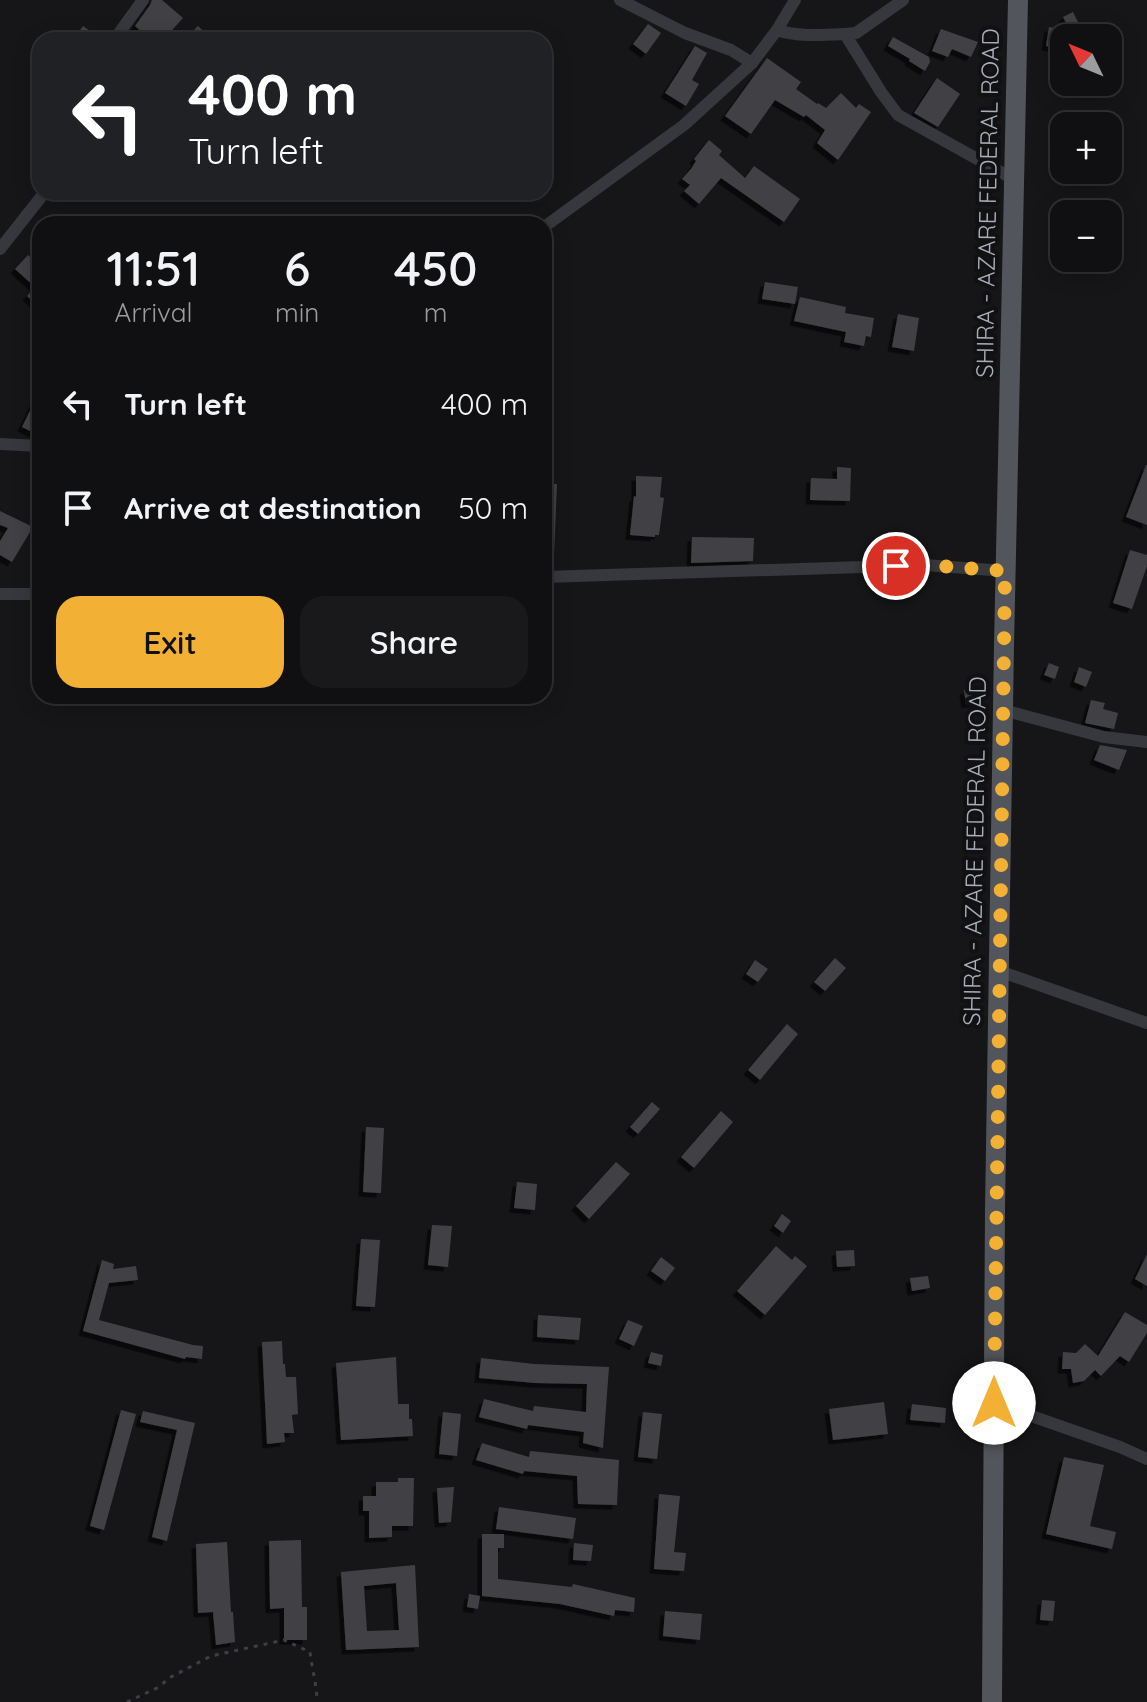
<!DOCTYPE html>
<html lang="en">
<head>
<meta charset="utf-8">
<style>
  :root { --surface:#101012; --page:#19191b; --text:#f1f3f6; --muted:#9c9d9f; --line:#303032; --accent:#f2b134 }
  body { margin:0; font-family:Quicksand,sans-serif; background:var(--page); color:var(--text); height:100vh; display:flex; flex-direction:column; font-size:30px; white-space:nowrap }
  * { box-sizing:border-box; margin:0 }
  p { font-size:26px; color:var(--muted) }
  .icon { flex:none; width:44px; height:44px; fill:none; stroke:currentColor; stroke-width:2; stroke-linecap:round; stroke-linejoin:round }
  .map { position:relative; flex:1; overflow:hidden }
  .drawer { position:absolute; left:32px; top:216px; width:520px; height:488px; display:flex; flex-direction:column; background:var(--surface); border-radius:24px; box-shadow:0 4px 20px #0003,0 0 0 2px var(--line) }
  .drawer>* { flex:none }
  .hud { position:absolute; left:32px; top:32px; width:520px; height:168px; border-radius:24px; box-shadow:0 4px 20px #0003,0 0 0 2px var(--line); background:#202124; color:#fff; overflow:hidden }
  .needle { width:52px; rotate:313deg }
  .tools { position:absolute; left:1050px; top:24px; display:grid; gap:16px }
  .tools a { display:grid; place-items:center; width:72px; height:72px; border-radius:16px; background:var(--surface); box-shadow:0 4px 20px #0003,0 0 0 2px var(--line); font-size:40px }
  .pin { position:absolute; display:grid; place-items:center; width:68px; height:68px; color:#fff; margin:-34px; border:4px solid #fff; border-radius:50%; box-shadow:0 2px 8px #0007 }
  .me { position:absolute; width:88px; margin:-44px; rotate:0deg; stroke-linejoin:round; filter:drop-shadow(0 0 6px #0008) }
  .turn { display:flex; align-items:center; gap:28px; height:168px; padding:0 24px; font-size:36px }
  .turn .icon { width:104px; height:104px; stroke-width:2.5 }
  .turn b { display:block; font-size:56px; line-height:68px }
  .eta { display:flex; justify-content:space-evenly; align-items:center; height:136px; text-align:center }
  .eta b { font-size:48px; font-weight:600; line-height:56px }
  .primary-button { display:flex; gap:16px; margin-top:auto; padding:16px 24px }
  .primary-button a { flex:1; height:92px; border-radius:24px; background:var(--accent); color:#111; font-size:32px; font-weight:600; line-height:92px; text-align:center }
  .primary-button a+a { background:var(--page); color:var(--text) }
  ul { padding:0; list-style:none }
  li { display:flex; align-items:center; gap:24px; height:104px; padding:0 24px }
  li div { flex:1 }
  li b { display:block; font-size:30px }
  li em { font-style:normal }
  .map>svg:first-child { display:block }
  .building { fill:#404145; fill-rule:evenodd; filter:url(#shadow) }
  .lines { fill:none; stroke-linecap:round; stroke-linejoin:round }
  .path { stroke:#3d3f44; stroke-width:3; stroke-dasharray:4 6; stroke-linecap:butt }
  .minor { stroke:#37383d; stroke-width:12 }
  .primary { stroke:#53555c; stroke-width:20 }
  .route { stroke:#f2b134; stroke-width:14; stroke-dasharray:0 25.2 }
  .labels { text-anchor:middle; stroke-width:8; stroke-linejoin:round; paint-order:stroke }
  .street-label { font-size:24px; fill:#a8adb8; stroke:#111113 }
</style>
</head>
<body>
<div class="map">
<svg width="1147" height="1702" viewBox="0 0 1147 1702">
  <defs>
    <filter id="shadow"><feDropShadow dx="-4.5" dy="4.5" stdDeviation="0" flood-color="#0009"/></filter>
  </defs>
  <rect width="100%" height="100%" fill="#161618"/>
  <g class="building">
    <path d="M152,0H162L183,18L163,40H140L145,35L135,26L150,5Z"/>
    <path d="M1073,12L1086,38H1074L1063,17Z"/>
    <path d="M648,24L661,33L646,54L633,44Z"/>
    <path d="M83,26L93,33L88,40H73Z"/>
    <path d="M198,26L213,40H194L189,35Z"/>
    <path d="M1049,27L1064,29V49L1046,46Z"/>
    <path d="M941,29L978,42L971,57L952,49L948,57L932,51Z"/>
    <path d="M893,37L929,57L930,62L925,71L909,61L910,59L888,46Z"/>
    <path d="M695,46L707,53L692,80L699,84L686,106L665,93Z"/>
    <path d="M767,58L801,82L796,89L817,104L818,103L826,108L841,93L856,108L859,104L871,112L838,160L817,143L825,130L806,115L804,117L775,100L751,134L725,116Z"/>
    <path d="M937,78L960,94L938,127L914,113Z"/>
    <path d="M709,140L722,151L719,155L745,178L754,166L800,199L784,222L721,178L699,204L684,191L690,185L682,179L691,169L696,161L694,159Z"/>
    <path d="M28,255L40,266V297L35,303L27,296L35,287L15,269Z"/>
    <path d="M765,282L798,287L795,304L762,299Z"/>
    <path d="M800,297L846,307L845,313L874,318L871,337L866,336L864,346L844,342L846,332L794,321Z"/>
    <path d="M898,314L919,318L914,351L892,347Z"/>
    <path d="M40,390V436L22,427Z"/>
    <path d="M1146,465H1147V525L1126,517Z"/>
    <path d="M837,467L851,468L850,501L810,500L811,478L837,479Z"/>
    <path d="M636,476L662,477L660,497L664,498L659,535H655V537L630,535L634,496L636,497Z"/>
    <path d="M544,483L557,484L554,555H544Z"/>
    <path d="M0,511L33,527L12,562L0,555V541L8,528L0,525Z"/>
    <path d="M692,537L754,538L753,561L691,563Z"/>
    <path d="M1130,550L1147,555V566L1132,609L1113,603Z"/>
    <path d="M1049,663L1059,667L1055,679L1044,675Z"/>
    <path d="M1079,667L1092,672L1086,687L1074,682Z"/>
    <path d="M975,688L977,702L966,704L964,690Z"/>
    <path d="M1091,700L1105,703L1103,709L1118,713L1114,729L1085,723Z"/>
    <path d="M1100,745L1127,750L1119,770L1094,760Z"/>
    <path d="M835,958L846,968L825,991L814,982Z"/>
    <path d="M755,960L768,969L758,982L746,974Z"/>
    <path d="M787,1024L798,1034L760,1080L748,1070Z"/>
    <path d="M652,1102L660,1109L638,1134L630,1127Z"/>
    <path d="M721,1111L733,1122L694,1168L681,1157Z"/>
    <path d="M366,1127L384,1128L381,1193L363,1192Z"/>
    <path d="M616,1162L630,1174L589,1219L576,1206Z"/>
    <path d="M517,1182L537,1184L535,1210L514,1208Z"/>
    <path d="M782,1214L791,1221L783,1233L774,1226Z"/>
    <path d="M432,1225L452,1226L448,1267L428,1265Z"/>
    <path d="M361,1239L380,1240L375,1307L356,1306Z"/>
    <path d="M776,1246L792,1260L795,1256L807,1266L765,1315L737,1291Z"/>
    <path d="M854,1250L855,1266L837,1267L836,1251Z"/>
    <path d="M1147,1254V1286L1135,1279Z"/>
    <path d="M661,1257L675,1268L665,1281L651,1271Z"/>
    <path d="M102,1260L114,1264L113,1269L136,1266L138,1280L109,1283L99,1320L193,1345L203,1346L202,1359L186,1357L185,1359L83,1331Z"/>
    <path d="M928,1276L930,1288L912,1291L910,1278Z"/>
    <path d="M1125,1312L1147,1325V1333L1129,1362L1120,1356L1101,1376L1095,1370L1084,1381L1073,1383L1071,1369H1062L1063,1352L1076,1353L1085,1344L1098,1356Z"/>
    <path d="M538,1315L581,1318L579,1340L537,1337Z"/>
    <path d="M628,1320L643,1326L634,1346L619,1339Z"/>
    <path d="M282,1341L283,1364H285L286,1377H296L298,1414L292,1415L294,1433H284L285,1442L267,1444L262,1342Z"/>
    <path d="M651,1352L663,1355L661,1366L648,1363Z"/>
    <path d="M396,1357L398,1404H409V1419H412L413,1436L341,1440L336,1363Z"/>
    <path d="M481,1358L534,1364L609,1367L603,1448L583,1443L584,1432L528,1425L527,1429L479,1417L484,1399L533,1411L534,1406L586,1412L587,1384L535,1383L479,1378Z"/>
    <path d="M884,1402L888,1434L833,1440L829,1409Z"/>
    <path d="M912,1404L946,1408L945,1423L910,1420Z"/>
    <path d="M121,1410L136,1414L104,1530L90,1526Z"/>
    <path d="M143,1411L195,1423L167,1541L152,1537L177,1430L140,1422Z"/>
    <path d="M443,1412L461,1414L457,1456L439,1454Z"/>
    <path d="M643,1412L662,1414L657,1459L638,1457Z"/>
    <path d="M482,1443L529,1457L530,1451L619,1460L617,1505L578,1504L577,1476L524,1471L523,1474L476,1460Z"/>
    <path d="M1064,1457L1104,1465L1090,1526L1116,1532L1112,1549L1046,1534Z"/>
    <path d="M398,1478H414L413,1526H392V1537L369,1538V1511H363V1496H376V1482H398Z"/>
    <path d="M454,1487L451,1522L439,1523L437,1488Z"/>
    <path d="M659,1494L680,1496L674,1552L686,1553L684,1571L654,1569Z"/>
    <path d="M499,1507L576,1518L573,1539L496,1529Z"/>
    <path d="M482,1534H504V1548H498V1579L572,1587L573,1584L635,1598L634,1612L615,1610L614,1616L560,1604L482,1596Z"/>
    <path d="M301,1540L302,1607H307V1640H284V1608L270,1609L269,1541Z"/>
    <path d="M227,1542L231,1612H233L235,1642L216,1645L213,1612L198,1613L196,1544Z"/>
    <path d="M574,1543L593,1545L591,1561L573,1560Z"/>
    <path d="M415,1565L419,1647L346,1650L341,1572ZM396,1583L399,1630L367,1631L364,1586Z"/>
    <path d="M469,1594L480,1596L478,1609L467,1607Z"/>
    <path d="M1042,1600L1055,1601L1053,1621L1040,1620Z"/>
    <path d="M665,1611L702,1614L700,1640L663,1636Z"/>
  </g>
  <g class="lines">
    <path class="path" d="M127,1702L159,1687L169,1678L211,1656L284,1640L310,1652C312,1669 317,1686 317,1702"/>
    <g class="minor">
      <path d="M620,0L685,33L731,50L752,63"/>
      <path d="M903,0L856,33L845,34L881,92L898,115L1015,180"/>
      <path d="M777,30C797,37 824,35 845,34"/>
      <path d="M114,40L143,0"/>
      <path d="M544,227L684,125L752,63L777,30L795,0"/>
      <path d="M0,249L45,192"/>
      <path d="M0,444L40,446"/>
      <path d="M544,577L925,565L1005,571"/>
      <path d="M0,594H40"/>
      <path d="M1003,710L1104,737L1147,742"/>
      <path d="M999,971L1147,1023"/>
      <path d="M994,1403L1120,1447L1147,1459"/>
    </g>
    <path class="primary" d="M992,1702L995,1209L1004,645L1018,0"/>
  </g>
  <g class="lines">
    <path class="route" d="M896,566L925,565L1005,571L994,1403"/>
  </g>
  <g class="labels">
    <g class="street-label">
      <text transform="translate(988 203) rotate(-89)" y="8">SHIRA - AZARE FEDERAL ROAD</text>
      <text transform="translate(975 851) rotate(-89)" y="8">SHIRA - AZARE FEDERAL ROAD</text>
    </g>
  </g>
</svg>
<div class="tools">
<a><svg class="needle" viewBox="-14 -14 28 28"><path d="M0-13l5 13h-10z" fill="#e53935"/><path d="M0 13l5-13h-10z" fill="#9c9d9f"/></svg></a>
<a>+</a>
<a>−</a>
</div>
<div class="pin" style="left:896px;top:566px;background:#d93025"><svg class="icon" aria-label="arrive" viewBox="0 0 24 24"><path d="M6 21V4h12l-3 4 3 4H6"/></svg></div>
<svg class="me" style="left:994px;top:1403px" viewBox="-20 -20 40 40"><circle r="19" fill="#fff"/><path d="M0-13L10 11 0 6-10 11z" fill="#f2b134"/></svg>
<div class="hud">
<div class="turn"><svg class="icon" aria-label="left" viewBox="0 0 24 24"><path d="M17 20v-9H6M10 6l-5 5 5 5"/></svg><div><b>400 m</b>Turn left</div></div>
</div>
<section class="drawer">
<div class="eta">
<div><b>11:51</b><p>Arrival</p></div>
<div><b>6</b><p>min</p></div>
<div><b>450</b><p>m</p></div>
</div>
<ul>
<li><svg class="icon" aria-label="left" viewBox="0 0 24 24"><path d="M17 20v-9H6M10 6l-5 5 5 5"/></svg><div><b>Turn left</b></div><em>400 m</em></li>
<li><svg class="icon" aria-label="arrive" viewBox="0 0 24 24"><path d="M6 21V4h12l-3 4 3 4H6"/></svg><div><b>Arrive at destination</b></div><em>50 m</em></li>
</ul>
<div class="primary-button"><a>Exit</a><a>Share</a></div>
</section>
</div>
</body>
</html>
